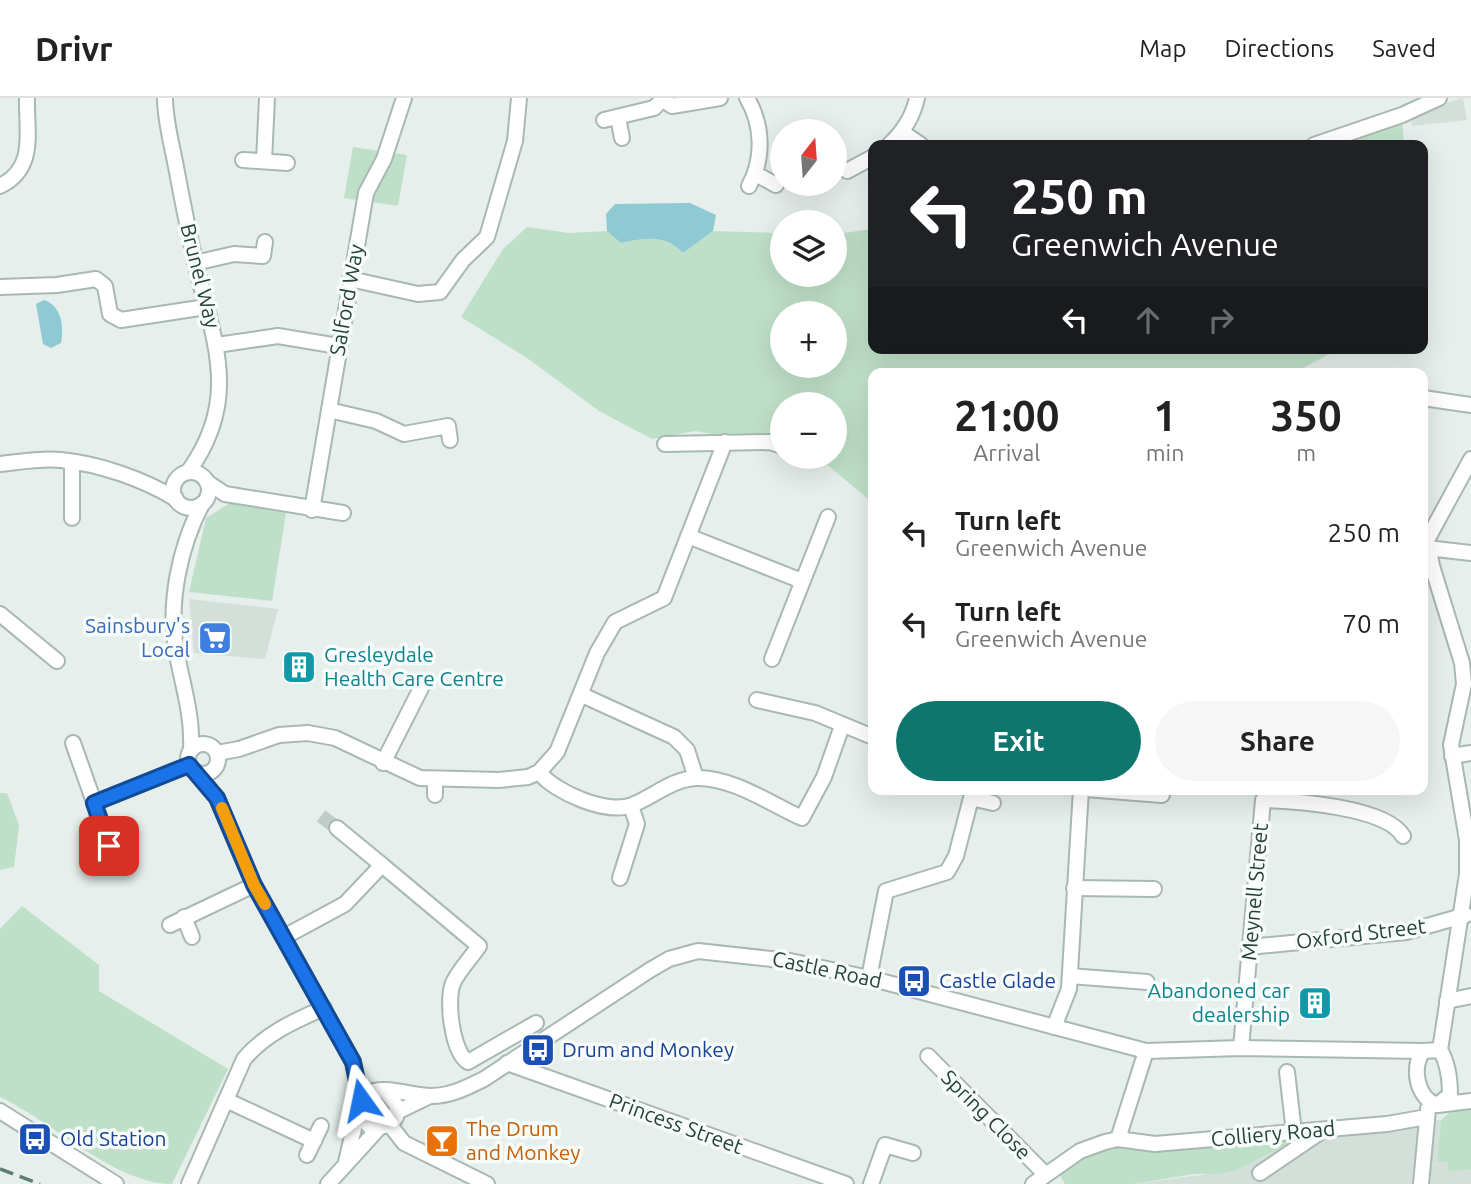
<!DOCTYPE html>
<html lang="en">
<head>
<meta charset="utf-8">
<style>
  :root { --surface:#fff; --page:#f6f6f6; --text:#222; --muted:#767676; --line:#e0e0e0; --accent:#0f766e }
  body { margin:0; font-family:Ubuntu,sans-serif; background:var(--page); color:var(--text); height:100vh; display:flex; flex-direction:column; font-size:26px; white-space:nowrap }
  * { box-sizing:border-box; margin:0 }
  p { font-size:23px; color:var(--muted) }
  .icon { flex:none; width:38px; height:38px; fill:none; stroke:currentColor; stroke-width:2; stroke-linecap:round; stroke-linejoin:round }
  .map { position:relative; flex:1; overflow:hidden }
  .side { position:absolute; left:868px; top:270px; width:560px; height:427px; display:flex; flex-direction:column; background:var(--surface); border-radius:14px; box-shadow:0 7px 28px #0002 }
  .side>* { flex:none }
  .hud { position:absolute; left:868px; top:42px; width:560px; height:214px; border-radius:14px; box-shadow:0 7px 28px #0002; background:#202124; color:#fff; overflow:hidden }
  .needle { width:46px; rotate:17deg }
  .fabs { position:absolute; left:770px; top:21px; display:grid; gap:14px }
  .fabs a { display:grid; place-items:center; width:77px; height:77px; border-radius:50%; background:var(--surface); box-shadow:0 7px 28px #0002; font-size:35px }
  .pin { position:absolute; display:grid; place-items:center; width:60px; height:60px; color:#fff; margin:-30px; border-radius:14px; box-shadow:0 4px 10px #0006 }
  .me { position:absolute; width:77px; margin:-38px; rotate:348deg; stroke-linejoin:round; filter:drop-shadow(0 0 5px #0008) }
  .turn { display:flex; align-items:center; gap:24px; height:147px; padding:0 28px; font-size:32px }
  .turn .icon { width:91px; height:91px; stroke-width:2.5 }
  .turn b { display:block; font-size:49px; line-height:60px }
  .lanes { display:flex; align-items:center; height:66px; padding:0 28px; background:#0003; justify-content:center; gap:35px; direction:ltr }
  .lanes .off { opacity:.35 }
  .eta { display:flex; justify-content:space-evenly; align-items:center; height:119px; text-align:center }
  .eta b { font-size:42px; font-weight:700; line-height:49px }
  .cta { display:flex; gap:14px; margin-top:auto; padding:14px 28px }
  .cta a { flex:1; height:80px; border-radius:42px; background:var(--accent); color:#fff; font-size:28px; font-weight:700; line-height:80px; text-align:center }
  .cta a+a { background:var(--page); color:var(--text) }
  ul { padding:0; list-style:none }
  li { display:flex; align-items:center; gap:21px; height:91px; padding:0 28px }
  li div { flex:1 }
  li b { display:block; font-size:26px }
  li em { font-style:normal }
  header { display:flex; align-items:center; gap:42px; box-sizing:border-box; height:98px; padding:0 35px; background:var(--surface); border-bottom:2px solid var(--line) }
  header strong { font-size:33px }
  nav { display:flex; gap:38px; margin-inline-start:auto; font-size:24px }
  .map>svg:first-child { display:block }
  .built { fill:#d4dfda }
  .green { fill:#bfe0c8; fill-rule:evenodd }
  .water { fill:#8ec9d4 }
  .lines { fill:none; stroke-linecap:round; stroke-linejoin:round }
  .minor-tunnel { stroke:#bfccc8; stroke-width:14; stroke-dasharray:14 7; stroke-linecap:butt }
  .minor-casing { stroke:#a8b8b2; stroke-width:18 }
  .minor { stroke:#fff; stroke-width:14 }
  .rail { stroke:#5f7d75; stroke-width:3.5; stroke-dasharray:14 7; stroke-linecap:butt }
  .route-casing { stroke:#114b97; stroke-width:18 }
  .route { stroke:#1a73e8; stroke-width:12 }
  .slow { stroke:#f59e0b; stroke-width:12 }
  .labels { text-anchor:middle; stroke-width:7; stroke-linejoin:round; paint-order:stroke }
  .street-label { font-size:21px; fill:#24423a; stroke:#f7fbf9 }
  .shop-label { font-size:21px; fill:#366cbe; stroke:#f7fbf9; text-anchor:end }
  .culture-label { font-size:21px; fill:#0d838f; stroke:#f7fbf9; text-anchor:start }
  .transit-label { font-size:21px; fill:#164399; stroke:#f7fbf9; text-anchor:start }
  .food-label { font-size:21px; fill:#c56008; stroke:#f7fbf9; text-anchor:start }
</style>
</head>
<body>
<header>
<strong>Drivr</strong>
<nav><a>Map</a><a>Directions</a><a>Saved</a></nav>
</header>
<div class="map">
<svg width="1471" height="1086" viewBox="0 0 1471 1086">
  <rect width="100%" height="100%" fill="#e6efeb"/>
  <g class="built">
    <path d="M1463,0L1467,22L1412,28L1411,16Z"/>
    <path d="M189,501L278,511L265,561L194,555Z"/>
    <path d="M1414,1021L1441,1022L1437,1063H1448V1074L1471,1071V1086H1134L1237,1072L1326,1028Z"/>
  </g>
  <g class="green">
    <path d="M1402,17L1404,47H1314Z"/>
    <path d="M353,49L407,57L398,108L344,100Z"/>
    <path d="M527,129L569,135L607,133L622,145C646,140 665,136 683,155L713,133L782,135V177H835V136L873,131V250H1340L1294,275H873V405L818,359H835V306H782V330L768,346L695,333L652,341L599,313L527,260L461,219L503,151ZM782,215H835V268H782Z"/>
    <path d="M230,405L286,415L272,503L189,494L206,420Z"/>
    <path d="M0,695H7L19,727L14,769L0,772Z"/>
    <path d="M22,808L99,867V893L228,971L172,1086C115,1086 52,1023 0,999V831Z"/>
    <path d="M1471,1010V1071L1448,1074V1064H1437L1441,1022L1452,1012Z"/>
    <path d="M1305,1038L1237,1072L1221,1076H1194L1134,1086H1065L1058,1074L1093,1053L1118,1045Z"/>
  </g>
  <g class="water">
    <path d="M690,105L716,117L713,133L683,155C665,136 646,140 621,145L607,133L606,116L615,106Z"/>
    <path d="M44,202C62,208 64,229 61,245L51,250L43,246L36,206Z"/>
  </g>
  <g class="lines">
    <path class="minor-tunnel" d="M321,718L337,730"/>
    <g class="minor-casing">
      <g id="minor">
        <path d="M165,0C165,23 172,47 176,69C183,106 190,143 199,180C218,253 237,307 188,374"/>
        <path d="M661,0L672,8L720,0"/>
        <path d="M747,0C763,27 764,61 749,88"/>
        <path d="M618,20L622,40"/>
        <path d="M604,22L654,10L662,2"/>
        <path d="M902,34L921,47"/>
        <path d="M889,47C903,34 913,19 917,0"/>
        <path d="M1314,47L1402,17L1439,0"/>
        <path d="M243,62L287,65"/>
        <path d="M264,63L267,0"/>
        <path d="M847,73L873,59"/>
        <path d="M756,76L776,87"/>
        <path d="M0,88C37,70 26,34 27,0"/>
        <path d="M195,165L234,156L263,158L265,144"/>
        <path d="M350,181L418,196L440,194L463,162L487,139L515,43L519,0"/>
        <path d="M0,189L57,187L96,181L105,188L110,216L121,222L206,209"/>
        <path d="M217,247L278,238L338,248"/>
        <path d="M1423,300L1471,307"/>
        <path d="M329,312L376,323L404,336L448,328L450,342"/>
        <path d="M665,346L770,344L782,348"/>
        <path d="M803,359L808,362"/>
        <path d="M72,364V420"/>
        <path d="M0,366C19,364 42,360 61,362C100,366 143,381 176,401"/>
        <circle cx="191" cy="392" r="18"/>
        <path d="M207,384L225,396L343,415"/>
        <path d="M312,412L366,95L384,61L404,0"/>
        <path d="M688,438L802,483"/>
        <path d="M1427,450L1471,455"/>
        <path d="M0,516L57,563"/>
        <path d="M772,561L828,419"/>
        <path d="M582,597L674,639L687,652L696,680"/>
        <path d="M757,602L815,615L873,639"/>
        <path d="M73,645L117,769"/>
        <circle cx="203" cy="661" r="15"/>
        <path d="M191,652C193,617 182,585 176,552C168,504 180,448 202,406"/>
        <path d="M217,655L239,651L279,637L308,635L335,640L420,680L499,682L528,679L539,674L557,654L597,555L615,524L664,500L725,344"/>
        <path d="M1452,658L1471,655"/>
        <path d="M383,665L421,590"/>
        <path d="M195,674L217,700L254,787L353,964L361,1002"/>
        <path d="M539,674C554,694 607,717 632,707C653,699 672,681 696,680C732,679 769,705 802,720L824,679L842,628"/>
        <path d="M1085,691L1162,697"/>
        <path d="M435,697V681"/>
        <path d="M94,705L189,667"/>
        <path d="M337,730L382,767"/>
        <path d="M620,780L637,726L631,708"/>
        <path d="M1074,790L1154,791"/>
        <path d="M184,819L192,839"/>
        <path d="M170,827L254,787"/>
        <path d="M284,839L345,806L382,767L479,848C471,860 459,872 453,885C446,902 452,954 468,964L536,925"/>
        <path d="M1249,849L1406,834L1466,817"/>
        <path d="M1070,878L1147,884"/>
        <path d="M869,880L886,793L947,774L956,758L971,700L993,705"/>
        <path d="M1447,903L1471,898"/>
        <path d="M1054,929L1069,891L1081,691"/>
        <path d="M1241,950L1263,702C1296,703 1386,709 1403,738"/>
        <path d="M1440,952L1467,776V742L1451,647L1464,586L1462,565L1432,468L1427,442L1471,361"/>
        <path d="M1423,953C1411,970 1417,1000 1437,1007"/>
        <path d="M928,958L1045,1076"/>
        <path d="M507,965L846,1086"/>
        <path d="M1287,974L1294,1034"/>
        <path d="M226,1002L314,1043"/>
        <path d="M1438,1007L1471,1003"/>
        <path d="M0,1013L116,1086"/>
        <path d="M397,1014L430,998"/>
        <path d="M359,1017L371,1030L390,1027L396,1019L397,1008L386,994"/>
        <path d="M390,1027L404,1045L487,1086"/>
        <path d="M1118,1041L1146,953"/>
        <path d="M307,1057L321,1028"/>
        <path d="M346,1064C350,1049 358,1005 366,996C384,986 411,998 431,998C451,998 468,989 484,981L650,872L669,861L698,853L790,863L869,880L1146,953L1241,950L1423,953L1440,952C1448,965 1450,982 1450,997L1437,1007"/>
        <path d="M1260,1075L1322,1033"/>
        <path d="M189,1086L244,961C265,936 294,923 324,910"/>
        <path d="M328,1086L378,1031"/>
        <path d="M871,1086L885,1047L913,1055"/>
        <path d="M1033,1086L1080,1053L1105,1044L1118,1041L1155,1046L1387,1026L1427,1019"/>
        <path d="M1421,1086L1428,1011"/>
      </g>
    </g>
    <use href="#minor" class="minor"/>
    <path class="rail" d="M0,1071L40,1086"/>
  </g>
  <g class="lines">
    <g class="route-casing">
      <path id="route" d="M109,748L94,705L189,667L217,700L254,787L353,964L361,1002"/>
    </g>
    <use href="#route" class="route"/>
    <path class="slow" d="M222,710L254,787L265,806"/>
  </g>
  <defs>
    <g id="supermarket-square" transform="scale(1.75)"><rect x="-9" y="-9" width="18" height="18" rx="4" fill="#3f7fe0" stroke="#f7fbf9"/><path d="M-6-5.5h2.5l.6 2H6L4.5 2H-2.5L-4.4-4H-6ZM-1.5 3.2a1.3 1.3 0 1 0 .1 0ZM3 3.2a1.3 1.3 0 1 0 .1 0Z" fill="#fff"/></g>
    <g id="building-square" transform="scale(1.75)"><rect x="-9" y="-9" width="18" height="18" rx="4" fill="#0f9aa8" stroke="#f7fbf9"/><path d="M-4-6H4V6H1V3H-1V6H-4ZM-2.5-4.3h1.7v1.8h-1.7ZM.8-4.3h1.7v1.8H.8ZM-2.5-1h1.7V.8h-1.7ZM.8-1h1.7V.8H.8Z" fill="#fff"/></g>
    <g id="bus-square" transform="scale(1.75)"><rect x="-9" y="-9" width="18" height="18" rx="4" fill="#1a4fb4" stroke="#f7fbf9"/><path d="M-5-6H5V4H4V6H2V4H-2V6H-4V4H-5ZM-3.5-4V0h7V-4ZM-3.5 1.2v1.5H-2V1.2ZM2 1.2v1.5H3.5V1.2Z" fill="#fff"/></g>
    <g id="bar-square" transform="scale(1.75)"><rect x="-9" y="-9" width="18" height="18" rx="4" fill="#e8710a" stroke="#f7fbf9"/><path d="M-6-5H6L.8 .8V4.5H3.5V6h-7V4.5H-.8V.8Z" fill="#fff"/></g>
  </defs>
  <g fill-rule="evenodd">
    <use href="#supermarket-square" x="215" y="540"/>
    <use href="#building-square" x="299" y="569"/>
    <use href="#bus-square" x="914" y="883"/>
    <use href="#building-square" x="1315" y="905"/>
    <use href="#bus-square" x="538" y="952"/>
    <use href="#bus-square" x="35" y="1041"/>
    <use href="#bar-square" x="442" y="1043"/>
  </g>
  <g class="labels">
    <g class="street-label">
      <text transform="translate(200 178) rotate(76)" y="7">Brunel Way</text>
      <text transform="translate(347 202) rotate(-80)" y="7">Salford Way</text>
      <text transform="translate(1255 794) rotate(-85)" y="7">Meynell Street</text>
      <text transform="translate(1361 836) rotate(-7)" y="7">Oxford Street</text>
      <text transform="translate(827 872) rotate(12)" y="7">Castle Road</text>
      <text transform="translate(986 1017) rotate(45)" y="7">Spring Close</text>
      <text transform="translate(676 1026) rotate(20)" y="7">Princess Street</text>
      <text transform="translate(1273 1036) rotate(-5)" y="7">Colliery Road</text>
    </g>
    <g class="shop-label">
      <text x="190" y="535">Sainsbury's<tspan x="190" dy="24">Local</tspan></text>
    </g>
    <g class="culture-label">
      <text x="324" y="564">Gresleydale<tspan x="324" dy="24">Health Care Centre</tspan></text>
      <text x="1290" y="900" text-anchor="end">Abandoned car<tspan x="1290" dy="24">dealership</tspan></text>
    </g>
    <g class="transit-label">
      <text x="939" y="890">Castle Glade</text>
      <text x="562" y="959">Drum and Monkey</text>
      <text x="60" y="1048">Old Station</text>
    </g>
    <g class="food-label">
      <text x="466" y="1038">The Drum<tspan x="466" dy="24">and Monkey</tspan></text>
    </g>
  </g>
</svg>
<div class="fabs">
<a><svg class="needle" viewBox="-14 -14 28 28"><path d="M0-13l5 13h-10z" fill="#e53935"/><path d="M0 13l5-13h-10z" fill="#767676"/></svg></a>
<a><svg class="icon" aria-label="layers" viewBox="0 0 24 24"><path d="M12 4l9 5-9 5-9-5zM3 14l9 5 9-5"/></svg></a>
<a>+</a>
<a>−</a>
</div>
<div class="pin" style="left:109px;top:748px;background:#d93025"><svg class="icon" aria-label="arrive" viewBox="0 0 24 24"><path d="M6 21V4h12l-3 4 3 4H6"/></svg></div>
<svg class="me" style="left:361px;top:1002px" viewBox="-20 -20 40 40"><path d="M0-17L14 15 0 8-14 15z" fill="#1a73e8" stroke="#fff" stroke-width="4"/></svg>
<div class="hud">
<div class="turn"><svg class="icon" aria-label="left" viewBox="0 0 24 24"><path d="M17 20v-9H6M10 6l-5 5 5 5"/></svg><div><b>250 m</b>Greenwich Avenue</div></div>
<div class="lanes"><svg class="icon" aria-label="left" viewBox="0 0 24 24"><path d="M17 20v-9H6M10 6l-5 5 5 5"/></svg><svg class="icon off" aria-label="ahead" viewBox="0 0 24 24"><path d="M12 20V5M6 11l6-6 6 6"/></svg><svg class="icon off" aria-label="right" viewBox="0 0 24 24"><path d="M7 20v-9h11M14 6l5 5-5 5"/></svg></div>
</div>
<section class="side">
<div class="eta">
<div><b>21:00</b><p>Arrival</p></div>
<div><b>1</b><p>min</p></div>
<div><b>350</b><p>m</p></div>
</div>
<ul>
<li><svg class="icon" aria-label="left" viewBox="0 0 24 24"><path d="M17 20v-9H6M10 6l-5 5 5 5"/></svg><div><b>Turn left</b><p>Greenwich Avenue</p></div><em>250 m</em></li>
<li><svg class="icon" aria-label="left" viewBox="0 0 24 24"><path d="M17 20v-9H6M10 6l-5 5 5 5"/></svg><div><b>Turn left</b><p>Greenwich Avenue</p></div><em>70 m</em></li>
</ul>
<div class="cta"><a>Exit</a><a>Share</a></div>
</section>
</div>
</body>
</html>
